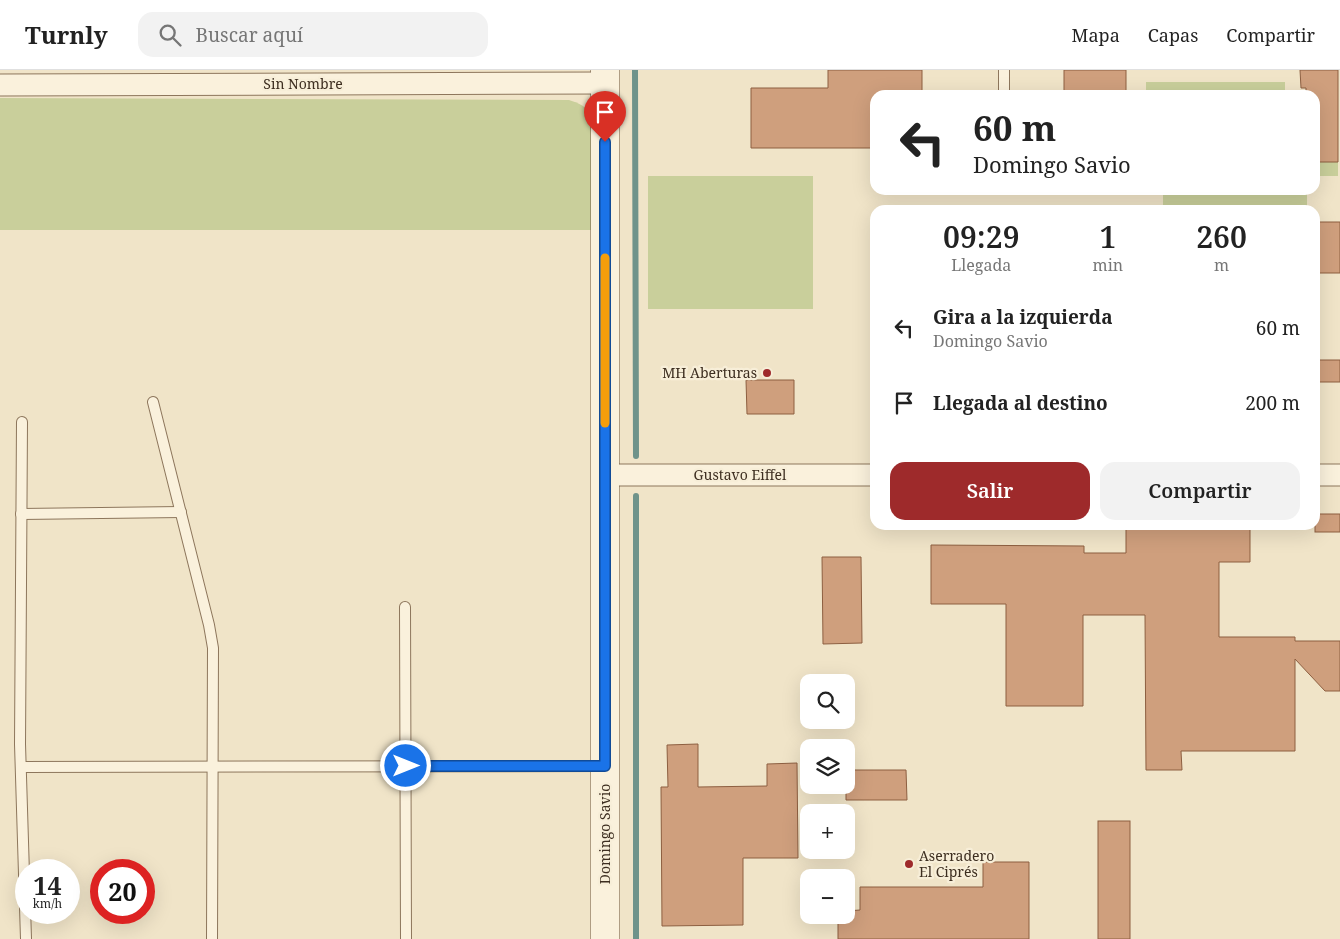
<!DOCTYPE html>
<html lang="es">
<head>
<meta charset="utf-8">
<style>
  :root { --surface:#fff; --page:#f2f2f2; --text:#222; --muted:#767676; --line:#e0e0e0; --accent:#9e2a2b }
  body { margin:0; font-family:"Noto Serif",serif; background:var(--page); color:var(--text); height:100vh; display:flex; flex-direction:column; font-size:19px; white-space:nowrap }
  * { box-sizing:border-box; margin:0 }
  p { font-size:16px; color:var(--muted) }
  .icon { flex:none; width:28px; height:28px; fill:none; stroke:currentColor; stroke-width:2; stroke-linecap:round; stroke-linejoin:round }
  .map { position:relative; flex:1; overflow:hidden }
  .details { position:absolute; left:870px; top:135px; width:450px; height:325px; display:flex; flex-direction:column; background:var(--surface); border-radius:15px; box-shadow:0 5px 20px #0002 }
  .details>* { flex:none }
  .hud { position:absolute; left:870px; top:20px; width:450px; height:105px; border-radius:15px; box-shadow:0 5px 20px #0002; background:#fff; color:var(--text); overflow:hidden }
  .controls { position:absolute; left:800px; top:604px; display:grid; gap:10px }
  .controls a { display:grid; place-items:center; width:55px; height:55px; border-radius:10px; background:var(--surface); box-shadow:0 5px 20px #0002; font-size:25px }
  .speed { position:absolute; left:15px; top:789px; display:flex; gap:10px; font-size:25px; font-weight:700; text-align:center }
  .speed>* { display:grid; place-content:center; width:65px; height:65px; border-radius:50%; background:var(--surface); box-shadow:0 5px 20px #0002; line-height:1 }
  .speed small { font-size:12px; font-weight:400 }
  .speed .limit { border:8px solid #d22; background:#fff; color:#111 }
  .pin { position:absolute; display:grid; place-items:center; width:42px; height:42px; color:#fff; margin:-51px -21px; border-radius:50% 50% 50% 0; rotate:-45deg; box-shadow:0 0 5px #0007 }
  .pin .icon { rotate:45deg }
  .me { position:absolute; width:55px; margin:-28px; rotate:90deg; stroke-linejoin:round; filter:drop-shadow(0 0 4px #0008) }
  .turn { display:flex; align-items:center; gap:18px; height:105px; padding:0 20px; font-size:22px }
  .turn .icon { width:65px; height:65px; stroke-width:2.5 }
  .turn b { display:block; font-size:35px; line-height:42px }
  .eta { display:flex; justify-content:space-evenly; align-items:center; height:85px; text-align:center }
  .eta b { font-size:30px; font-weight:600; line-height:35px }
  .action { display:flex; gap:10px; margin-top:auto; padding:10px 20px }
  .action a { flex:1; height:58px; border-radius:15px; background:var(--accent); color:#fff; font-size:20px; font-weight:600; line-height:58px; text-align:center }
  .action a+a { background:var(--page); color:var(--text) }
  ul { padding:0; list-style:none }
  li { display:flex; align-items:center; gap:15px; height:75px; padding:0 20px }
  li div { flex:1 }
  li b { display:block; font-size:19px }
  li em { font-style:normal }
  header { display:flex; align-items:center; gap:30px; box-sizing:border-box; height:70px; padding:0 25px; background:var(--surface); border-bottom:1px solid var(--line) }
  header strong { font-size:24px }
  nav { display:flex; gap:28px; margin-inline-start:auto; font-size:18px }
  .search { width:350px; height:45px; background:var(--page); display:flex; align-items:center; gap:12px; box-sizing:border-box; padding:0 18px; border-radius:15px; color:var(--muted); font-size:19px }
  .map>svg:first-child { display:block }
  .green { fill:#c9cf9b }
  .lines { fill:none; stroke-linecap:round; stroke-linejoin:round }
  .stream { stroke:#6f938a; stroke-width:6 }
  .building { fill:#cf9f7d; stroke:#8d5f41 }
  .lane-casing { stroke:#8d765c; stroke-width:12 }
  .street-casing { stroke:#8d765c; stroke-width:23 }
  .secondary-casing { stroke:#6f573f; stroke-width:29 }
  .lane { stroke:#faf1dc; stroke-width:10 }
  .street { stroke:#faf1dc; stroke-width:21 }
  .secondary { stroke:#faf1dc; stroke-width:28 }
  .route-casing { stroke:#114b97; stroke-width:12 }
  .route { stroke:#1a73e8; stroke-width:9 }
  .slow { stroke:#f59e0b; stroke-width:9 }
  .poi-dot { fill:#9e2a2b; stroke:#f7eed8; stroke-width:2 }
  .labels { text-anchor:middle; stroke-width:4.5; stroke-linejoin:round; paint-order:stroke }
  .street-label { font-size:14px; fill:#3d2e20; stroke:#f7eed8 }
  .poi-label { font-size:14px; fill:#3d2e20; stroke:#f7eed8; text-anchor:end }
</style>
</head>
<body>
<header>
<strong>Turnly</strong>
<div class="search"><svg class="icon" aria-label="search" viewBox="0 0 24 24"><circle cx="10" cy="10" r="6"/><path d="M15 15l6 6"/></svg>Buscar aquí</div>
<nav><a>Mapa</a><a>Capas</a><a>Compartir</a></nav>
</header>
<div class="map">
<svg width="1340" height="869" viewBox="0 0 1340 869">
  <rect width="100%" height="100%" fill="#f0e4c8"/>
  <g class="green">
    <path d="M1146,12H1285V21L1291,25H1146Z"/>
    <path d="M0,28L569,30C579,33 585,36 592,45L595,160H0Z"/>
    <rect x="1315" y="92" width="23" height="14"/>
    <rect x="648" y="106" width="165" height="133"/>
    <rect x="1163" y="120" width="144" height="20"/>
  </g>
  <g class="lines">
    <g class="stream">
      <path d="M635,0L636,386"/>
      <path d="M636,426V869"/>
    </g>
  </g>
  <g class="building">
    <path d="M828,0H922V25H875V78H751V18H828Z"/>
    <rect x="1064" y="0" width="62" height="25"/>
    <path d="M1300,0H1338V92H1315V25H1306V18H1301Z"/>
    <rect x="1315" y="152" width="25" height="51"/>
    <rect x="1315" y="290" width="25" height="22"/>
    <path d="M746,310H794V344H747Z"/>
    <rect x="1315" y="444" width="25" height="18"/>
    <path d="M1250,455V492H1219V567H1295V571H1340V621H1325L1295,589V681H1181L1182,700H1146L1145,545H1083V636H1006V534H931V475L1084,476V483H1126V456Z"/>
    <path d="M822,487H861L862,573L823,574Z"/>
    <path d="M698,674V717L767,716V694L797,693L798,788H743V855L662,856L661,717H668L667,675Z"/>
    <path d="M846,700H906L907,730H846Z"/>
    <rect x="1098" y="751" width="32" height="118"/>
    <path d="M983,792H1029V869H838V845H846V841L860,840V817H983Z"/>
  </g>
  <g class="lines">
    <g class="lane-casing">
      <g id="lane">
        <path d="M1004,0V25"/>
        <path d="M153,332L209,555L213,578L212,869"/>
        <path d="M22,352L20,674L26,869"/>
        <path d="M21,444L181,442"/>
        <path d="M405,537L406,869"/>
        <path d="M21,697L605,696"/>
      </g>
    </g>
    <g class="street-casing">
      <g id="street">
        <path d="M0,15L605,13"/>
        <path d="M605,405H875"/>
        <path d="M1315,405H1340"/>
      </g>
    </g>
    <g class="secondary-casing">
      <path id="secondary" d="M605,0V869"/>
    </g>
    <use href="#lane" class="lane"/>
    <use href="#street" class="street"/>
    <use href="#secondary" class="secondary"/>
  </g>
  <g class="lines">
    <g class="route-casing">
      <path id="route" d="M406,696H605V72"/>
    </g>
    <use href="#route" class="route"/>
    <path class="slow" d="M605,188V353"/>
  </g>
  <g class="poi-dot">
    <circle cx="767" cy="303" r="5"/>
    <circle cx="909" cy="794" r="5"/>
  </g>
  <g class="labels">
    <g class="street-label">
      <text x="303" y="19">Sin Nombre</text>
      <text x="740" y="410">Gustavo Eiffel</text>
      <text transform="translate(605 764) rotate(-90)" y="5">Domingo Savio</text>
    </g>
    <g class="poi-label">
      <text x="757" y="308">MH Aberturas</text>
      <text x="919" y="791" text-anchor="start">Aserradero<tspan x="919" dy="16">El Ciprés</tspan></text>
    </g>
  </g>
</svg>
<div class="controls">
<a><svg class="icon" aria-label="search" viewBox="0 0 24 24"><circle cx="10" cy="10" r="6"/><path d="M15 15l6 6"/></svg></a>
<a><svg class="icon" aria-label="layers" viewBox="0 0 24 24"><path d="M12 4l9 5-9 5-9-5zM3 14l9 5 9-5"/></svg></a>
<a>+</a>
<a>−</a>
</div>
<div class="speed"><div>14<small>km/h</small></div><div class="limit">20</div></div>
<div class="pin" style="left:605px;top:72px;background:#d93025"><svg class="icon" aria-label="arrive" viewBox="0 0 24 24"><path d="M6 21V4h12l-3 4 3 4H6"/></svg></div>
<svg class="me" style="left:406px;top:696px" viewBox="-20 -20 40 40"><circle r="17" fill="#1a73e8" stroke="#fff" stroke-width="3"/><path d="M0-11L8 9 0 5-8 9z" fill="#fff"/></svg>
<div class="hud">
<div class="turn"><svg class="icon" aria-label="left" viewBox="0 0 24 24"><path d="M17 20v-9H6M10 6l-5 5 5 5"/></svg><div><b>60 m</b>Domingo Savio</div></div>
</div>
<section class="details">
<div class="eta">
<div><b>09:29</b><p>Llegada</p></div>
<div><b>1</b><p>min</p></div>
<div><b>260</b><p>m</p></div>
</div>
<ul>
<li><svg class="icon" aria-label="left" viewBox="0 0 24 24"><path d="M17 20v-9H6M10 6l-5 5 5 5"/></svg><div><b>Gira a la izquierda</b><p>Domingo Savio</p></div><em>60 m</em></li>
<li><svg class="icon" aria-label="arrive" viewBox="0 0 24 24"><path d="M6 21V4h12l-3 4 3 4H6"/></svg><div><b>Llegada al destino</b></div><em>200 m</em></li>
</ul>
<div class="action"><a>Salir</a><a>Compartir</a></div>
</section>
</div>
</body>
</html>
